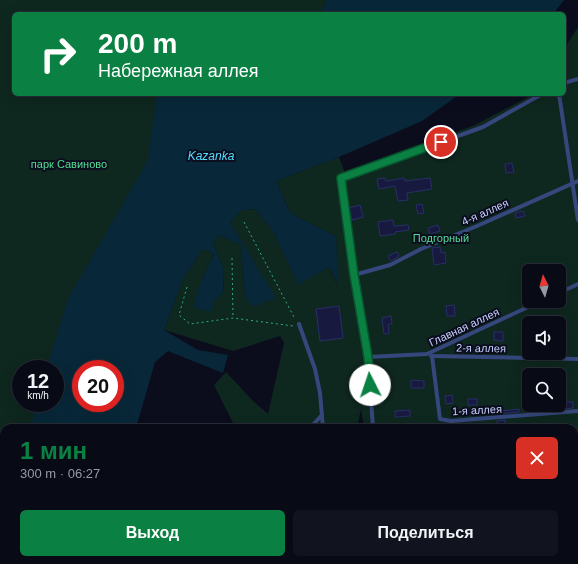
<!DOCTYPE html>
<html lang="ru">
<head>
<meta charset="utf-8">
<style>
  :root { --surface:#080a16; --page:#11131f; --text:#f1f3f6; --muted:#989aa1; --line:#292b35; --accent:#0b8043 }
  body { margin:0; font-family:Helvetica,sans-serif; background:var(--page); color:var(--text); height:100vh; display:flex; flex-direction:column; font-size:15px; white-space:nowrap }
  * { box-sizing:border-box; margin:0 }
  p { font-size:13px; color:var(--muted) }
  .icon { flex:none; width:22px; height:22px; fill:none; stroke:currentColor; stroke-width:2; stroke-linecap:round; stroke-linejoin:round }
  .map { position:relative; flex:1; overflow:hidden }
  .sheet { position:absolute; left:0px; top:424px; width:578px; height:140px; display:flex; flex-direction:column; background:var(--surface); border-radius:12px 12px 0 0; box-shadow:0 4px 16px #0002,0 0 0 1px var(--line) }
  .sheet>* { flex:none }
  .top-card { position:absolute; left:12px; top:12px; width:554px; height:84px; border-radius:6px; box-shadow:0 4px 16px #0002,0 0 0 1px var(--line); background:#0b8043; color:#fff; overflow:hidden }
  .needle { width:26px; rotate:355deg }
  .controls { position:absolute; left:522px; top:264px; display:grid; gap:8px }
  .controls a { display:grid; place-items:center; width:44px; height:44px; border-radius:6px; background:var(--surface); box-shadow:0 4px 16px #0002,0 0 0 1px var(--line); font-size:20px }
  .speed { position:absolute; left:12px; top:360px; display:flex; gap:8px; font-size:20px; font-weight:700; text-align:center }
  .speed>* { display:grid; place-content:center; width:52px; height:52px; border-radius:50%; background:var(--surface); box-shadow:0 4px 16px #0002,0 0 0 1px var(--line); line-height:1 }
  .speed small { font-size:10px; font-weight:400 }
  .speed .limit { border:6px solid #d22; background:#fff; color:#111 }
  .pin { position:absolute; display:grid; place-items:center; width:34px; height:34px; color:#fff; margin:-17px; border:2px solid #fff; border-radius:50%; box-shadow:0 1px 4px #0007 }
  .me { position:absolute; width:44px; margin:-22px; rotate:356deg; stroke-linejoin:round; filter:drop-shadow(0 0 3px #0008) }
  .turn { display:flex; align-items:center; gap:14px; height:84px; padding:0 20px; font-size:18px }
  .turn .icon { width:52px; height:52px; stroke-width:2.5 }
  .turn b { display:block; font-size:28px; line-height:34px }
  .round { display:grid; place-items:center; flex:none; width:42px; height:42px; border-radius:6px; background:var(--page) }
  .overview { display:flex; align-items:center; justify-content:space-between; height:68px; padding:0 20px }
  h1 { font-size:24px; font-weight:600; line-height:30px; color:var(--accent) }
  .primary-button { display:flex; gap:8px; margin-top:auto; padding:8px 20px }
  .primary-button a { flex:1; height:46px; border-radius:6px; background:var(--accent); color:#fff; font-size:16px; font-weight:600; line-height:46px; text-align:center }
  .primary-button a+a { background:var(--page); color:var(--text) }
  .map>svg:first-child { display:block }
  .green { fill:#0e271f; fill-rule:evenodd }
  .water { fill:#082839; fill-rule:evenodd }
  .building { fill:#171a3e; stroke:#292e6a }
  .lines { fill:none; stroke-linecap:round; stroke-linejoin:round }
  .path { stroke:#2caf83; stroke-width:1; stroke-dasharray:2 3; stroke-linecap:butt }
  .service { stroke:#36477d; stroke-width:4 }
  .primary { stroke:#8c4eff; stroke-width:12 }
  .route-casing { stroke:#07532c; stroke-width:10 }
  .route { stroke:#0b8043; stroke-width:7 }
  .labels { text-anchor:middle; stroke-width:4; stroke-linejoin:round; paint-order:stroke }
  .park-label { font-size:11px; fill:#54df96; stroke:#0b0d1d }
  .street-label { font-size:11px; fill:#c7d0ff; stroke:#0b0d1d }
  .water-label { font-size:12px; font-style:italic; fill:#55dfff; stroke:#0b0d1d }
</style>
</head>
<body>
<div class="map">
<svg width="578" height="564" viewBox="0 0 578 564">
  <rect width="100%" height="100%" fill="#0b0d1d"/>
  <g class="green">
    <path d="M0,0H327L320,14H14V94H214L52,369H21V403H42L35,428H4V435H0Z"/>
    <path d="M578,27V461H574V428H364L361,409L357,428H230L234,425L214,385L226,372L253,401L268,414L284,343L280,336L233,351L164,330L183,279L203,249L214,254L201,281L214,301L223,293L224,269L213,244L218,235L241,245L245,297L275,298L230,222L242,210L255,209L273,231L298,284L329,267L337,284L336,236L290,213L276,181L339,157L345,173L475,125L534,94H564V49ZM529,271H559V301H529ZM529,323H559V353H529ZM529,375H559V405H529Z"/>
    <path d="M574,468H578V542L574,544Z"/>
    <path d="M266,560H424L428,564H267Z"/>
    <path d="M496,560H561V564H500Z"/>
  </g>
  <g class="water">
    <path d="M327,0H564L553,14H320Z"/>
    <path d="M167,94H460L422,121L339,157L276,181L290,213L336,236L338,285L329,267L298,285L273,231L255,209L242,210L230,222L276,298L253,307L245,297L241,245L218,235L213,244L224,269L223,293L214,301L212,312L193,307L201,281L214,254L203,249L183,279L164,330L198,350L228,355L223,373L168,351L155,362L136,428H31L36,403H55V369H46L68,299L148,160L156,98ZM81,369H115V403H81Z"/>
    <path d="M45,560H231L230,564H51Z"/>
  </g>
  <g class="building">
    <path d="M512,163L514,172L506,173L505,164Z"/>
    <path d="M385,178L386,181L404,178L405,181L430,178L432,189L407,193L408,200L398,201L395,186L379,189L377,179Z"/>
    <path d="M422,204L424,213L418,214L416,205Z"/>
    <path d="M360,205L363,217L352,220L349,208Z"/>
    <path d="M523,211L525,216L516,218L515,213Z"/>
    <path d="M393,220L394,226L408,225L409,230L395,232V234L380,236L378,222Z"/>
    <path d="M438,225L440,231L430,234L428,228Z"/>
    <path d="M440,247L441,253L445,252L446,263L434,265L432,248Z"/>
    <path d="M397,252L399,256L391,261L388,256Z"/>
    <path d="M454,305L455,316H447L446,306Z"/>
    <path d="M339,306L343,338L320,341L316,309Z"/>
    <path d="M391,316L392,323L388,325L389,333L384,334L382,318Z"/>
    <path d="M494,332H503V341L494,340Z"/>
    <path d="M411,380L424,381V388H411Z"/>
    <path d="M452,395L453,403L446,404L445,396Z"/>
    <rect x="468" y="399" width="9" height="6"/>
    <path d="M563,402H573V408L563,409Z"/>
    <path d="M496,408H502V411L519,409V412L496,414Z"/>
    <path d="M410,410V416L395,417V411Z"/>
    <path d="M505,420V428H497V421Z"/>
  </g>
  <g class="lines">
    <g class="path">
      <path d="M244,222L295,319"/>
      <path d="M232,258L233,317"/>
      <path d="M187,287L179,315L190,324L233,318L293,326"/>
      <path d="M0,547L4,550"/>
      <path d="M18,560L24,564"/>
      <path d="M357,560V564"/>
      <path d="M404,560L406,564"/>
      <path d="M504,560L509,564"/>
      <path d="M319,564L320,560"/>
      <path d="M351,564L352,560"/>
      <path d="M377,564L384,561L396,562L397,564"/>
    </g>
    <g class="service">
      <path d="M564,83L578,79"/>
      <path d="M559,94L578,220"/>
      <path d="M354,275L390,265L421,249L477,226L578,181"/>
      <path d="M559,293L578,284"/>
      <path d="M299,324L315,369L320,393L323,428"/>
      <path d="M431,356L578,359"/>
      <path d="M432,356L440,419L451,421L578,411"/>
      <path d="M368,357L427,354L541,301"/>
      <path d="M310,428L322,415"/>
      <path d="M373,428L368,357L354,275L341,178L483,127L542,94"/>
      <path d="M0,451L4,452"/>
      <path d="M574,464L578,463"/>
      <path d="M454,560L457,564"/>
    </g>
    <path class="primary" d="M0,559L8,564"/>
  </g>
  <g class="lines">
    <g class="route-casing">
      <path id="route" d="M370,385L368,357L354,275L341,178L441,142"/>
    </g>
    <use href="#route" class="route"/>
  </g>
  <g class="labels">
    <g class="park-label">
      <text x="69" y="168">парк Савиново</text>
      <text x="441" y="242">Подгорный</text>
    </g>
    <g class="street-label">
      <text transform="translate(485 212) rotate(-24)" y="4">4-я аллея</text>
      <text transform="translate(464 327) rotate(-25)" y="4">Главная аллея</text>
      <text transform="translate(481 348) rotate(1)" y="4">2-я аллея</text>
      <text transform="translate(477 410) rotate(-3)" y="4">1-я аллея</text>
    </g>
    <g class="water-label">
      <text x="211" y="160">Kazanka</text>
    </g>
  </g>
</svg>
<div class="controls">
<a><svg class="needle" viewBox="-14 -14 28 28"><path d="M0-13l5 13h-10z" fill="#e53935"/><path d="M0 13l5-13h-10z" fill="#989aa1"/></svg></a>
<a><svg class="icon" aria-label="sound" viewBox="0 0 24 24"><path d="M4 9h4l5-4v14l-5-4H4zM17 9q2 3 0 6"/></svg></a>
<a><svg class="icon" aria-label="search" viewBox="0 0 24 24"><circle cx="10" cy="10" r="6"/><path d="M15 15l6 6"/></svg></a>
</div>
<div class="speed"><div>12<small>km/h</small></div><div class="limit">20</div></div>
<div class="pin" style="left:441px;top:142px;background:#d93025"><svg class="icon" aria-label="arrive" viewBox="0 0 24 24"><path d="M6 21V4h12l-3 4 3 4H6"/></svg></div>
<svg class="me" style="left:370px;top:385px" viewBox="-20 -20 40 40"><circle r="19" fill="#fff"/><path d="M0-13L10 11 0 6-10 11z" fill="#0b8043"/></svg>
<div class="top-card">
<div class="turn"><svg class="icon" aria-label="right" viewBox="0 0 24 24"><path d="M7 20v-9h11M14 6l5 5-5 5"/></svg><div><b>200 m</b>Набережная аллея</div></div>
</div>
<section class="sheet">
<div class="overview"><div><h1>1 мин</h1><p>300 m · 06:27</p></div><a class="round" style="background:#d93025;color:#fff"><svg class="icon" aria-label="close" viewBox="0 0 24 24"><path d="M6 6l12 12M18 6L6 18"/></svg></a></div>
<div class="primary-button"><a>Выход</a><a>Поделиться</a></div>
</section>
</div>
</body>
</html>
